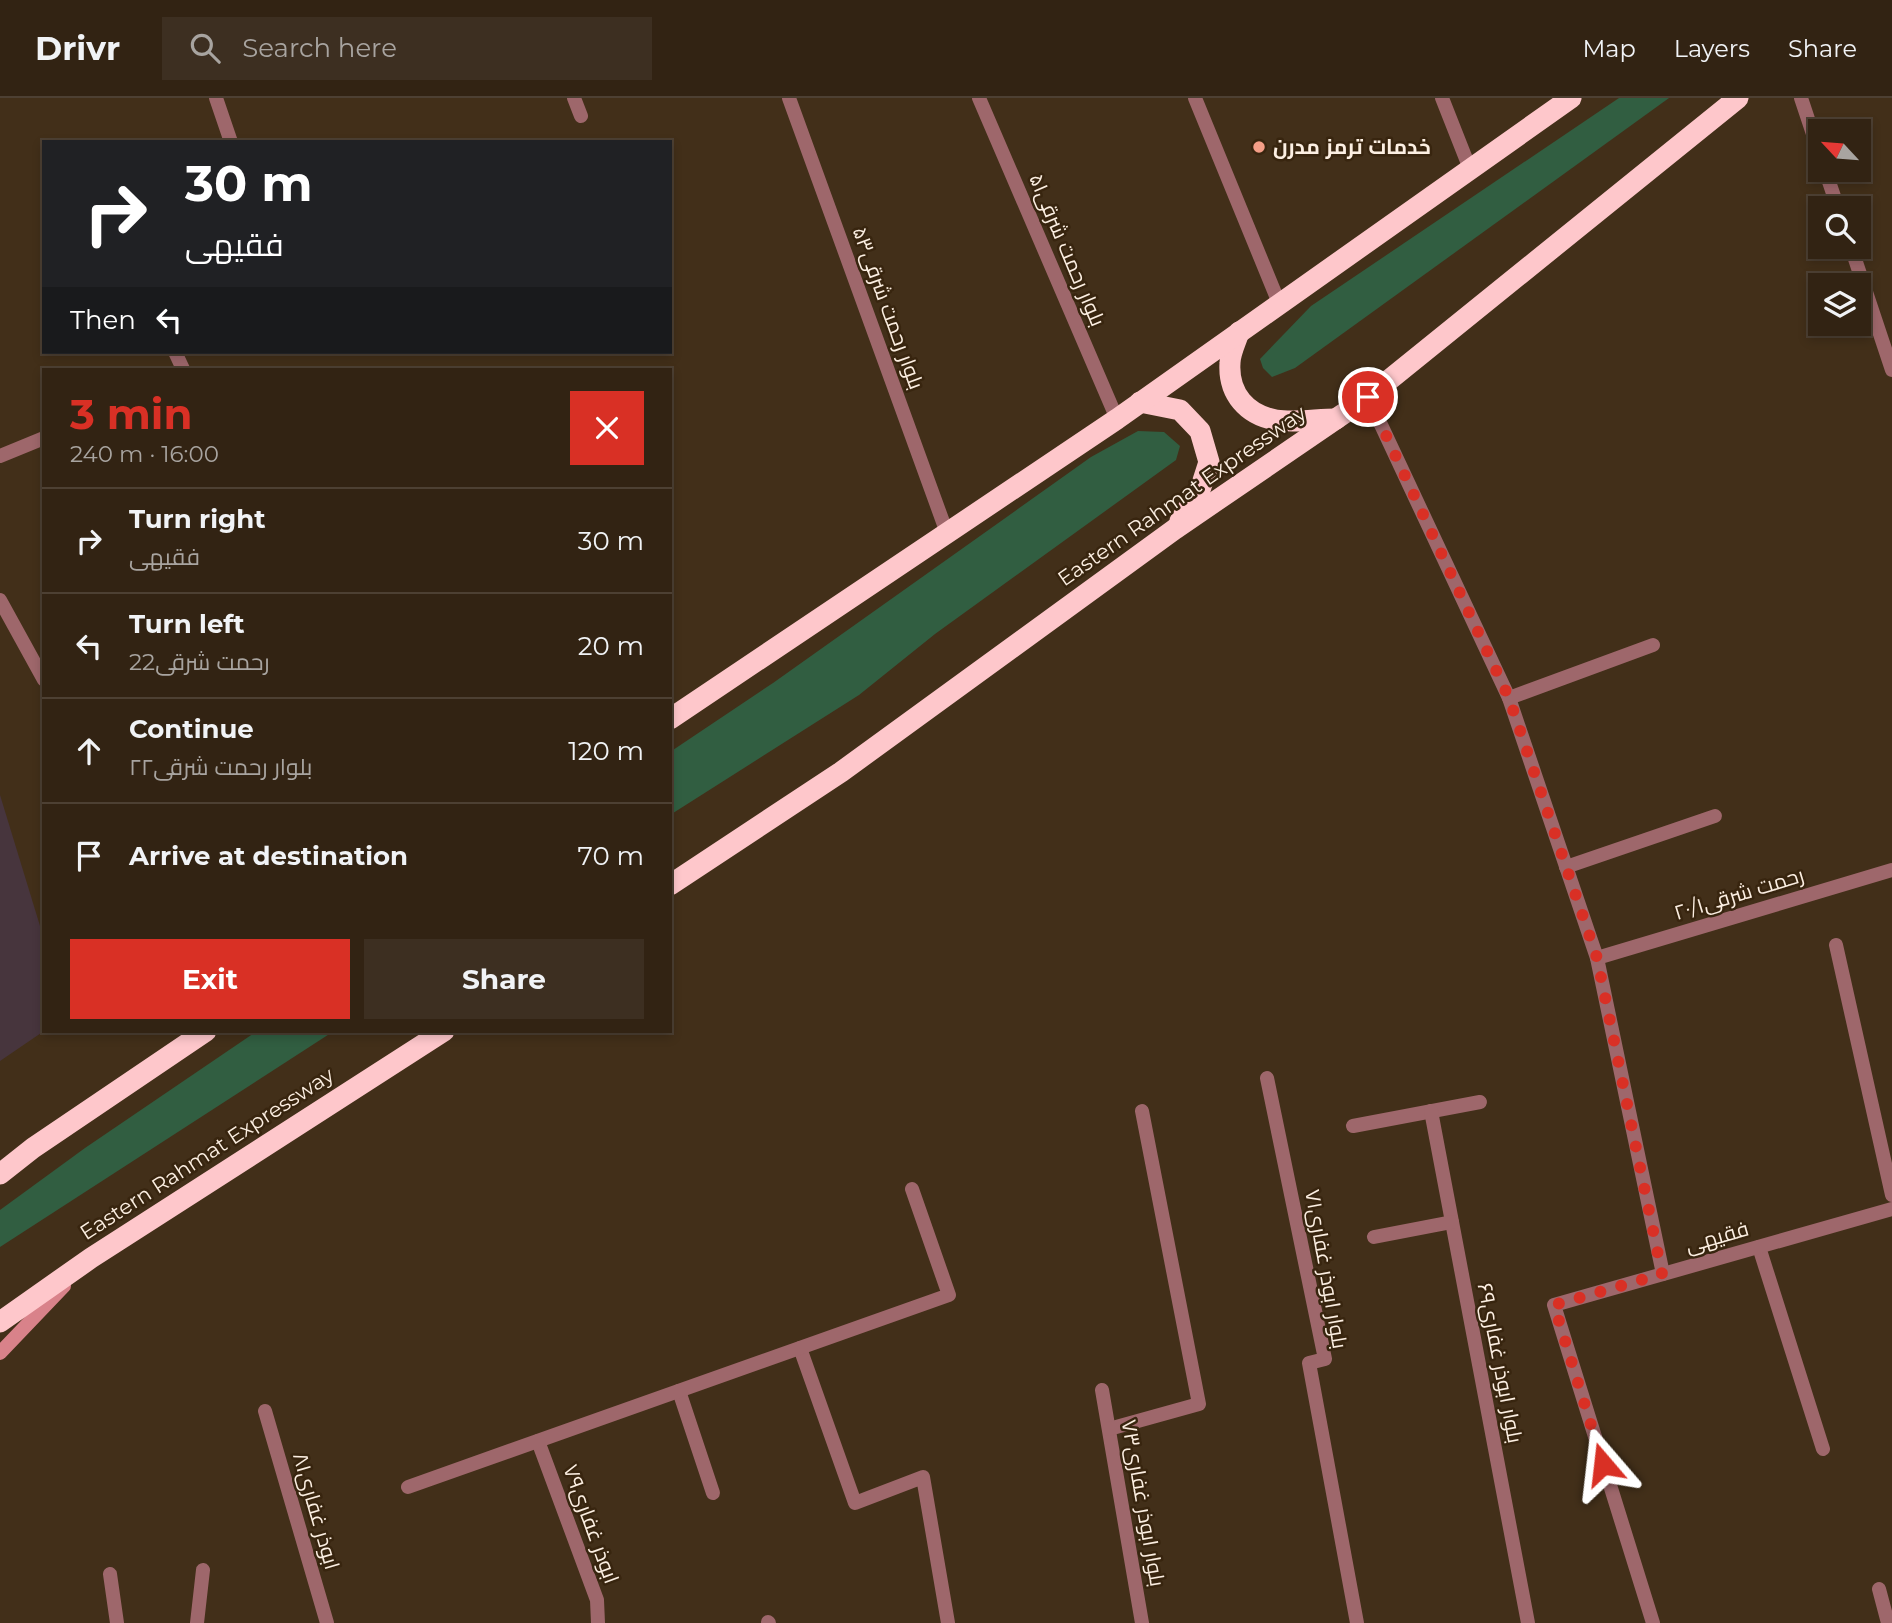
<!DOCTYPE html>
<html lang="en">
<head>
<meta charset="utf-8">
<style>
  :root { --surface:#322313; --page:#3d2f21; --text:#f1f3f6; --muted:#a8a4a0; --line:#4d4033; --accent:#d93025 }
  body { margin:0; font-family:Montserrat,Cairo,sans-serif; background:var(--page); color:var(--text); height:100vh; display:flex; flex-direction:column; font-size:26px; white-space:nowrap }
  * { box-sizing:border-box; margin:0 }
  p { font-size:23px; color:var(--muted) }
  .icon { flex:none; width:38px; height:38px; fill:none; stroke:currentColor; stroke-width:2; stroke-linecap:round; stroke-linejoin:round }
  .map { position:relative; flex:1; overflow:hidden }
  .side { position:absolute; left:42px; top:270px; width:630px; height:665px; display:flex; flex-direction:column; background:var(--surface); border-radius:0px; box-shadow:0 4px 10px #0003,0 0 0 2px var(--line) }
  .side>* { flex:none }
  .top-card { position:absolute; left:42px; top:42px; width:630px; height:214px; border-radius:0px; box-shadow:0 4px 10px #0003,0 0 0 2px var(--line); background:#202124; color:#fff; overflow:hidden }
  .needle { width:46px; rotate:296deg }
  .controls { position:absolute; left:1808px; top:21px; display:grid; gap:14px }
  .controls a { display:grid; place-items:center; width:63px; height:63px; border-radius:0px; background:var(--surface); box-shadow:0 4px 10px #0003,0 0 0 2px var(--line); font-size:35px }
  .pin { position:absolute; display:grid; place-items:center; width:60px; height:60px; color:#fff; margin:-30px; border:4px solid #fff; border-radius:50%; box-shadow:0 2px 7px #0007 }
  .me { position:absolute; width:77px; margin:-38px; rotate:343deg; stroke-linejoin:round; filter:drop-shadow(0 0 5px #0008) }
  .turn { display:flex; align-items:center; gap:24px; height:147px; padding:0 28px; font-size:32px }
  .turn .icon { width:91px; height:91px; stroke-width:2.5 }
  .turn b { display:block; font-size:49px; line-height:60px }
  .then { display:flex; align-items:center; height:66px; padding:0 28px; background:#0003; gap:14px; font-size:26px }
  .round { display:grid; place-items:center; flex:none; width:74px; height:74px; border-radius:0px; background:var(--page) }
  .summary { display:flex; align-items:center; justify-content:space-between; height:119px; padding:0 28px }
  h1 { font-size:42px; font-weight:700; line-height:52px; color:var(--accent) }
  .primary-button { display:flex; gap:14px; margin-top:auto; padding:14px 28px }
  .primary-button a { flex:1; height:80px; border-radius:0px; background:var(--accent); color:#fff; font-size:28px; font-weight:700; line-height:80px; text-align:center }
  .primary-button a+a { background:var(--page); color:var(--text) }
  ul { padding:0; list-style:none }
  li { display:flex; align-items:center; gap:21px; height:105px; padding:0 28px; border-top:2px solid var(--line) }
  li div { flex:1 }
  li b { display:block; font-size:26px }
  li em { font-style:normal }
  header { display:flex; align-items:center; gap:42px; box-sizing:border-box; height:98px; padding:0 35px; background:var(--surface); border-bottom:2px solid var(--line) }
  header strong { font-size:33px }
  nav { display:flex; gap:38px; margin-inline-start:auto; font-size:24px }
  .search { width:490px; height:63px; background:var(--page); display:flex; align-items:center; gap:18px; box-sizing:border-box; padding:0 24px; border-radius:0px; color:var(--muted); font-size:26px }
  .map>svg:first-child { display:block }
  .education { fill:#47353d }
  .green { fill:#315e41 }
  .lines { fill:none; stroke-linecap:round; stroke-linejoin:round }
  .lane { stroke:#9e676b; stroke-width:14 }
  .street { stroke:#9e676b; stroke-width:14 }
  .secondary { stroke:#d9828a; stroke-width:14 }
  .highway { stroke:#fec7cb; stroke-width:21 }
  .route { stroke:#d93025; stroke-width:12; stroke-dasharray:0 21.6 }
  .poi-dot { fill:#f49e87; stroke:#38250f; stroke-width:2.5 }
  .labels { text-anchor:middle; stroke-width:5; stroke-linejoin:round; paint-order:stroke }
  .poi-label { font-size:21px; font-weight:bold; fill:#fcefe2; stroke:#38250f; text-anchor:start }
  .street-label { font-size:21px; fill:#fcefe2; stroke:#38250f }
</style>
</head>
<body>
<header>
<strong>Drivr</strong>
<div class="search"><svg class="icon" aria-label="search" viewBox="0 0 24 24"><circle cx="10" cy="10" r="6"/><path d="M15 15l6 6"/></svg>Search here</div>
<nav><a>Map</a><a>Layers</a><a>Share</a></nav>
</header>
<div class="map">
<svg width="1892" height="1525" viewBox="0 0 1892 1525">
  <rect width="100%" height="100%" fill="#422f19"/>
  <path class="education" d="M0,697L44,841V933L0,963Z"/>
  <g class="green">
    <path d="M1619,0H1669L1295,270L1272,279L1263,270L1260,261L1311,208Z"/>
    <path d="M1138,333L1164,334L1180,348L1176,362L935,536L859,597L670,717V654L773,585L1091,359Z"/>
    <path d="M257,933H334L0,1149V1112L85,1050Z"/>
  </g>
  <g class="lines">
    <path class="lane" d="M1353,1028L1480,1004"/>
    <g class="street">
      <path d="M216,0L231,44"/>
      <path d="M574,0L581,18"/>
      <path d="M789,0L947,435"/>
      <path d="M979,0L1117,321"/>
      <path d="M1195,0L1279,205"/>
      <path d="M1442,0L1470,71"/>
      <path d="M1801,0L1820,57"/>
      <path d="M1825,72L1838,110"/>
      <path d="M1851,149L1892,272"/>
      <path d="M175,254L183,271"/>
      <path d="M1368,299L1509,600L1597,860L1663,1176"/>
      <path d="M0,358L44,340"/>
      <path d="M0,502L44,582"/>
      <path d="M1509,600L1653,547"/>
      <path d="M1566,769L1715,718"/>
      <path d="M1836,847L1892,1097"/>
      <path d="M1597,860L1892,772"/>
      <path d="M1267,980L1325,1261L1309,1265L1357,1525"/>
      <path d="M1431,1013L1528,1525"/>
      <path d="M1374,1139L1452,1124"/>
      <path d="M1759,1149L1823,1351"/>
      <path d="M800,1250L855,1405L923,1379L948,1525"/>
      <path d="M1102,1292L1142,1525"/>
      <path d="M679,1293L713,1395"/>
      <path d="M265,1313L327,1525"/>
      <path d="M1109,1331L1199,1306L1142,1013"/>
      <path d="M538,1343L597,1502L598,1525"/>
      <path d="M408,1389L949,1197L912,1091"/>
      <path d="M110,1476L117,1525"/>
      <path d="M1879,1491L1888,1525"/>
      <path d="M768,1524L769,1525"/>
      <path d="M197,1525L203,1472"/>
      <path d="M1653,1525L1554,1207L1892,1111"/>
    </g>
    <path class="secondary" d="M0,1255L64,1188"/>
    <g class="highway">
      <path d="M1239,234C1236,244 1230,255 1230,265C1228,296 1247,317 1276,322C1295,325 1317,321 1336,321"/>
      <path d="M1140,304L1180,312L1200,333L1209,364L1200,392L1180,423"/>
      <path d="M670,621L1117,321L1571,0"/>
      <path d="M670,787L841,674L1175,431L1368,299L1738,0"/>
      <path d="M0,1076L33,1050L206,933"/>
      <path d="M0,1224L91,1160L444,933"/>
    </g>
  </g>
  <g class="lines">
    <path class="route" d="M1368,299L1509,600L1597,860L1662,1176L1554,1207L1603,1366"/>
  </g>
  <circle class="poi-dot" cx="1259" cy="49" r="7"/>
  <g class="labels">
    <g class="poi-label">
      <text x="1273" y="56">خدمات ترمز مدرن</text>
    </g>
    <g class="street-label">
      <text transform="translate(1067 152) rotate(67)" y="7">بلوار رحمت شرقی۵۱</text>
      <text transform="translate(888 210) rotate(70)" y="7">بلوار رحمت شرقی۵۳</text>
      <text transform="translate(1182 398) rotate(-35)" y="7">Eastern Rahmat Expressway</text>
      <text transform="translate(1739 796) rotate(-17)" y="7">۲۰/۱رحمت شرقی</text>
      <text transform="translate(207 1056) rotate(-33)" y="7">Eastern Rahmat Expressway</text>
      <text transform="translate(1717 1139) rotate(-16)" y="7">فقیهی</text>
      <text transform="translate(1326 1171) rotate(80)" y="7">بلوار ابوذر غفاری۷۱</text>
      <text transform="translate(1500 1265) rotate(79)" y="7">بلوار ابوذر غفاری۶۹</text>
      <text transform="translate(1143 1405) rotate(80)" y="7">بلوار ابوذر غفاری۷۳</text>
      <text transform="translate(316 1413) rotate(74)" y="7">۸۱ابوذر غفاری</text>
      <text transform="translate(591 1426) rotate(70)" y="7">۷۹ابوذر غفاری</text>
    </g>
  </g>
</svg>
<div class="controls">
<a><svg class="needle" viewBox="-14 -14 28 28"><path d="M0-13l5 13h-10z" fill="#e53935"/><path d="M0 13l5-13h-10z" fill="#a8a4a0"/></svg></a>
<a><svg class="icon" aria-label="search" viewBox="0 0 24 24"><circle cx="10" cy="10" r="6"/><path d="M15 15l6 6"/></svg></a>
<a><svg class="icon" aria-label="layers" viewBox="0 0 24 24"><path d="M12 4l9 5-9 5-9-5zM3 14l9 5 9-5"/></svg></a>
</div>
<div class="pin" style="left:1368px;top:299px;background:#d93025"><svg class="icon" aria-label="arrive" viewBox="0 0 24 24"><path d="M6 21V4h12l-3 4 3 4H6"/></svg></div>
<svg class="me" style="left:1603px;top:1366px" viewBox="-20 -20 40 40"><path d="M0-17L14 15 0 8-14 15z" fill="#d93025" stroke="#fff" stroke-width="4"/></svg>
<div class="top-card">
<div class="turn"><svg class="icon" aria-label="right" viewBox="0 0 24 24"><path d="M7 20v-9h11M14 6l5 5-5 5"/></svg><div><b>30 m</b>فقیهی</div></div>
<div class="then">Then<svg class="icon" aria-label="left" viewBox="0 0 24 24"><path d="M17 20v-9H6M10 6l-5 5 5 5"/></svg></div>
</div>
<section class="side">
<div class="summary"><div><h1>3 min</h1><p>240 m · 16:00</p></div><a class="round" style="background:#d93025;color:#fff"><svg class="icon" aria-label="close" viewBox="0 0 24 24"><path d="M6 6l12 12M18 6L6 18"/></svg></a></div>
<ul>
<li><svg class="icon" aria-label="right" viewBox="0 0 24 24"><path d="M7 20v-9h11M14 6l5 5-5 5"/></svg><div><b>Turn right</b><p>فقیهی</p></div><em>30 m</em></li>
<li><svg class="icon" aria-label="left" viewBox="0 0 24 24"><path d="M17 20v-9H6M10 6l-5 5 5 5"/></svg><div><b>Turn left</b><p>22رحمت شرقی</p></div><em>20 m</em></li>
<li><svg class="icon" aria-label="ahead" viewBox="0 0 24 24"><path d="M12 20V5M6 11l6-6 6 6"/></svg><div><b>Continue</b><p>بلوار رحمت شرقی۲۲</p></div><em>120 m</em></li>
<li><svg class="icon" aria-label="arrive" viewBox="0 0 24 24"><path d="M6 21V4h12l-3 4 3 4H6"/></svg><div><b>Arrive at destination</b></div><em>70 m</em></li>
</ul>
<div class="primary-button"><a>Exit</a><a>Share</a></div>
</section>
</div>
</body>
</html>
